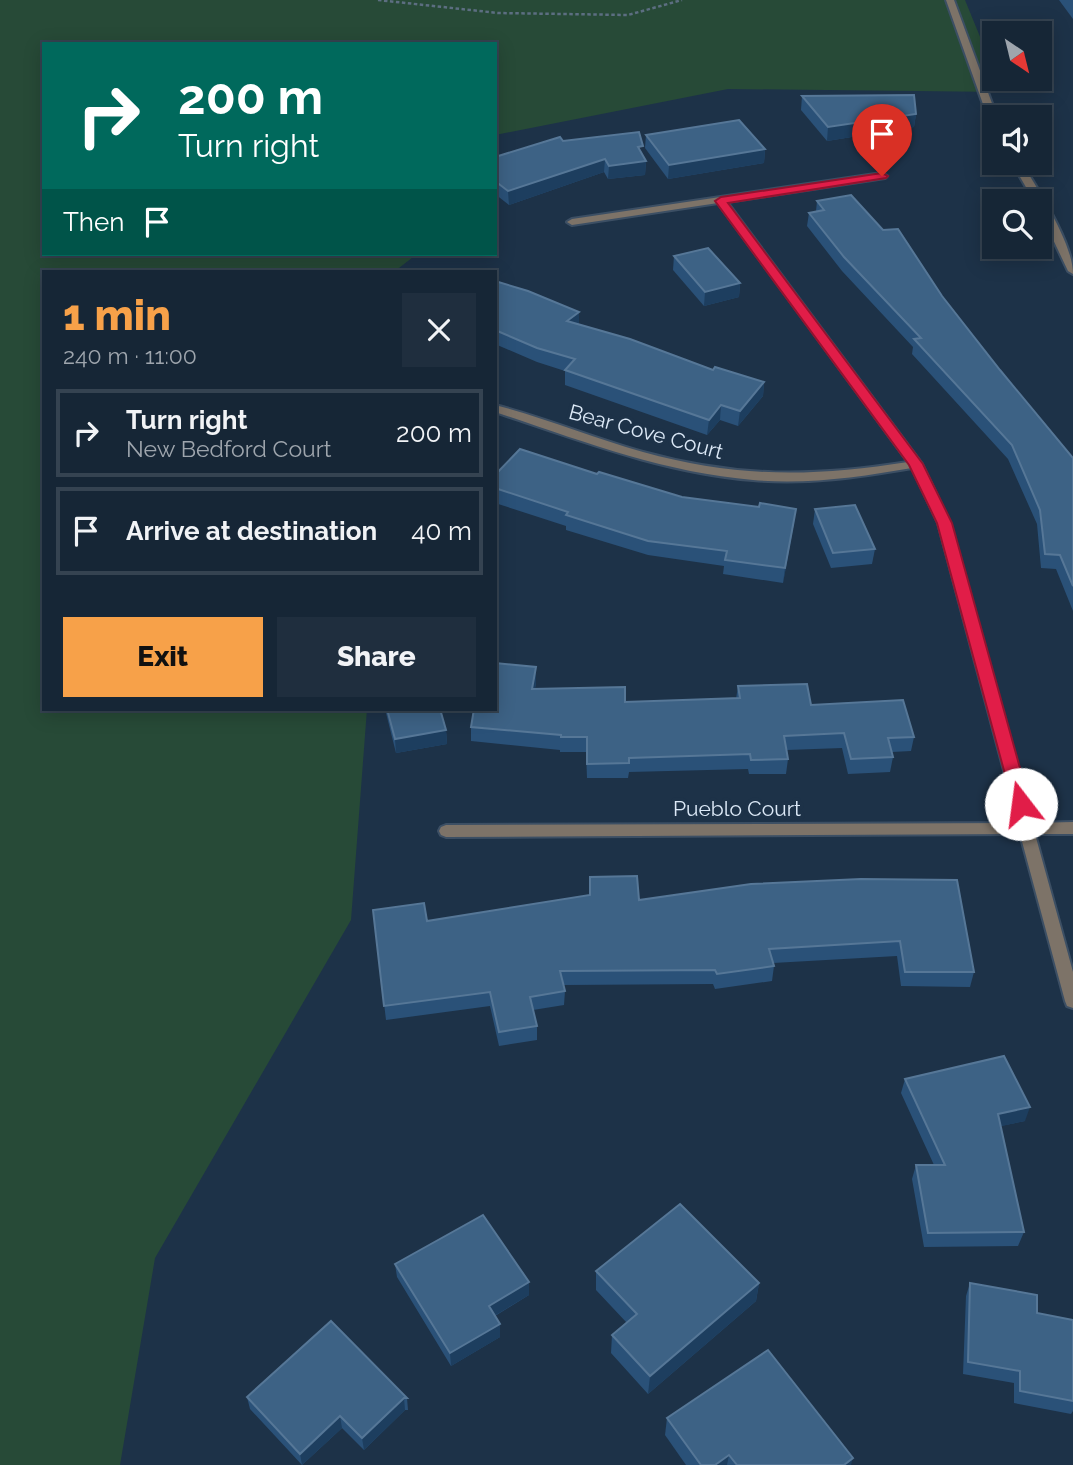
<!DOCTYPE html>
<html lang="en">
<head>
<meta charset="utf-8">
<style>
  :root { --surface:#162636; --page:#1f2e3e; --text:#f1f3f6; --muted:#9ea5ad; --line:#354351; --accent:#f7a149 }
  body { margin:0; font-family:Raleway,sans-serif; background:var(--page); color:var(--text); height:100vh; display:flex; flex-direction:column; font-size:26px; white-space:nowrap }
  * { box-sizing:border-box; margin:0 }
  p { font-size:23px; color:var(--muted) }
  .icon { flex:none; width:38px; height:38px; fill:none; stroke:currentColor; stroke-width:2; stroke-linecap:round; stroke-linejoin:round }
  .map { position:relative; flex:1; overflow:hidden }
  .panel { position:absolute; left:42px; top:270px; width:455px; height:441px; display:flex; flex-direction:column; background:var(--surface); border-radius:0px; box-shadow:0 4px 18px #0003,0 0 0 2px var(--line) }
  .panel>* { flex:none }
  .banner { position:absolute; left:42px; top:42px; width:455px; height:214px; border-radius:0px; box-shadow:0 4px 18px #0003,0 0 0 2px var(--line); background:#00695c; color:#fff; overflow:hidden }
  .needle { width:46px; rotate:145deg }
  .controls { position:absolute; left:982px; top:21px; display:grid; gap:14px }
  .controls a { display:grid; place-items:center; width:70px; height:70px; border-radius:0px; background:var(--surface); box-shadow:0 4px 18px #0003,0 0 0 2px var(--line); font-size:35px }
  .pin { position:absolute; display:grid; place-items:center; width:60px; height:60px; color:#fff; margin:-72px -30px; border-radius:50% 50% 50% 0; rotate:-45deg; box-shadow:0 0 7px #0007 }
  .pin .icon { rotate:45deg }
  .me { position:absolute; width:77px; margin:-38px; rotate:345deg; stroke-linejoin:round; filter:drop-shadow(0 0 5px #0008) }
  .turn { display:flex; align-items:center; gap:24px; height:147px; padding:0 21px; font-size:32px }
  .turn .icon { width:91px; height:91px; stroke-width:2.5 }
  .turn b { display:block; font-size:49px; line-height:60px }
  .then { display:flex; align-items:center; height:66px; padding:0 21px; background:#0003; gap:14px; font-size:26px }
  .round { display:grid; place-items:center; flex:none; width:74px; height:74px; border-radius:0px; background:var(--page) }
  .summary { display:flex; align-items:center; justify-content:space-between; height:119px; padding:0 21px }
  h1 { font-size:42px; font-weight:800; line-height:52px; color:var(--accent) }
  .action { display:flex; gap:14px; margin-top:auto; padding:14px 21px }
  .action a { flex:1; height:80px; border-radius:0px; background:var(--accent); color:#111; font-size:28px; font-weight:800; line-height:80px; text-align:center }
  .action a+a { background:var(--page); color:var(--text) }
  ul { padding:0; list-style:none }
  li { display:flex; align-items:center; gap:21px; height:88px; margin:0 14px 10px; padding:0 7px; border:4px solid var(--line); border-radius:0px }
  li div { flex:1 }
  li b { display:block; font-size:26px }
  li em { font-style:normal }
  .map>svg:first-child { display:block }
  .green { fill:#274a37 }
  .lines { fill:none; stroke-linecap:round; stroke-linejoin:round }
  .pedestrian-casing { stroke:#3c4f64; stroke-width:4 }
  .minor-casing { stroke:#3c4f64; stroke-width:4 }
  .path { stroke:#5c6e81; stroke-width:2.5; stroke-dasharray:3.5 2.5; stroke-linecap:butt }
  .pedestrian { fill:#7d7368; fill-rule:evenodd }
  .minor { fill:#7d7368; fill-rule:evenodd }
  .wall { fill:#2a5178 }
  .shaded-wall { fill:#1d3e5f }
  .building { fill:#3d6285; stroke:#567797; stroke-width:2 }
  .route { fill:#e11d48; stroke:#92132f; stroke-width:2 }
  .labels { text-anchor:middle; stroke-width:7; stroke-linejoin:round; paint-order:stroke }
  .street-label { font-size:21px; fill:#dce9f7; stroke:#1d3248 }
</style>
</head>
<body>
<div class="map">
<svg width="1073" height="1465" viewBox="0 0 1073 1465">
  <rect width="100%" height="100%" fill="#1d3248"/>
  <path class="green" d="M0,0H965L994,71V79H997L1002,92L728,89L495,135V44H44V254H417L395,271H44V709H367L351,920L155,1258L120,1465H0Z"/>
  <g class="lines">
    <g class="pedestrian-casing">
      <g id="pedestrian">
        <path d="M946,0H954L997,117H994V124L989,121Z"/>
        <path d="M1012,163H1022C1038,190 1073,243 1073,274L1068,271L1040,212V201H1034Z"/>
      </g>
    </g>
    <g class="minor-casing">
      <path id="minor" d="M882,173L887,176L885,178L727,202L922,464L950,523L1032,823L1073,822V834H1035L1073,972V1008L1067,1006L1065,1001L1020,834L446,837L441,835L439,831L441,827L446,825L1018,823L938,523L912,468C860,477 806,485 753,480C664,473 579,440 495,412V405C545,418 593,438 643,452C737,478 813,477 908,462L718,203L572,225L567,222L572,219Z"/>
    </g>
    <path class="path" d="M378,0L498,13L628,15L682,0"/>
    <use href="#pedestrian" class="pedestrian"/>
    <use href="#minor" class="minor"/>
  </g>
  <g class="wall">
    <path d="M1059,0H1073V19Z"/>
    <path d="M802,96L916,114L914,127L827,141L801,110Z"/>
    <path d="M646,135L765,149L764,163L668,179L645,148Z"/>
    <path d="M563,141L642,155L646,161L645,175L608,179L604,172L509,205L495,194V157Z"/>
    <path d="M817,201L942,296L1000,370L1073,458V611L1056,569L1041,568L1037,524L1008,459L912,354L913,347L842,271L807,226L809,213L816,211Z"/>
    <path d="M674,256L740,283L739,297L704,306L673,270Z"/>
    <path d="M495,281L579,312V324L713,370L764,382L763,396L738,426L720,420L707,435L565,385V371L537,362L495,344Z"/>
    <path d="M597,474L682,497L794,523L783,583L723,574L724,566L648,555L566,530V526L495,503V475Z"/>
    <path d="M815,509L875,549L872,564L831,568L813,524Z"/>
    <path d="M536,682L535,689L625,702L736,699L738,686L811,705L914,737L911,751L892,752L893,757L890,772L848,774L842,748L787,750L788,759L786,774H749L748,769L629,772L628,778H587L586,752H560V750L471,741V727Z"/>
    <path d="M385,709H440L446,730L447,744L396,753Z"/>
    <path d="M590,877L639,900L861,879L974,972L970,987L901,986L897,956L773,963L774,966L772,981L715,989L713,984L563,985L565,991L564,1005L533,1010L537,1026V1040L499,1046L490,1006L386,1020L373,910L427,921L589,895Z"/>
    <path d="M905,1079L1025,1121L1000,1126L1024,1232L1018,1246L924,1247L912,1179L916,1165H934L901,1093Z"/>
    <path d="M395,1264L529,1282V1295L495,1316L500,1324V1337L451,1366L397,1277Z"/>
    <path d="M596,1271L759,1283L756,1301L648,1394L611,1353L612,1335L627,1323L596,1290Z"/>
    <path d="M970,1283L1037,1313L1073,1320V1411L1071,1414L1014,1403V1383L963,1374L966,1296Z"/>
    <path d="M247,1397L407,1398L408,1410H405L364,1450L342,1428L302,1465L250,1409Z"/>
    <path d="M667,1418L851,1465H686L665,1435Z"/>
  </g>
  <g class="shaded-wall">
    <path d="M916,114L914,127L827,141L828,127Z"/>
    <path d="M765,149L764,163L668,179L669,165Z"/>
    <path d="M605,159L604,172L509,205L508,191Z"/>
    <path d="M646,161L645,175L608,179L609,166Z"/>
    <path d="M740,283L739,297L704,306L705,292Z"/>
    <path d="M579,312V326L567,321Z"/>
    <path d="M764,382L763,396L738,426L740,411Z"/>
    <path d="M721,405L720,420L707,435L709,420Z"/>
    <path d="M796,509L794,523L783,583L785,568Z"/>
    <path d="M536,667V682L532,704V689Z"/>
    <path d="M446,730L447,744L396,753L395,739Z"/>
    <path d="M1030,1107L1025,1121L993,1128L998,1114Z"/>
    <path d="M529,1282V1295L489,1319V1306Z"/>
    <path d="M759,1283L756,1301L648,1394L650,1376Z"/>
    <path d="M500,1324V1337L451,1366L450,1353Z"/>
    <path d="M404,1398L405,1410L364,1450L362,1438Z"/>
    <path d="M340,1416L342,1428L302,1465L300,1454Z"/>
    <path d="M729,1455L727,1465H715Z"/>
    <path d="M853,1458L851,1465H844Z"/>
  </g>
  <g class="building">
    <path d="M914,95L916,114L828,127L802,96Z"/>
    <path d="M739,120L765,149L669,165L646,135Z"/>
    <path d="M639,132L643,146L638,147L646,161L609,166L605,159L508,191L495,181V157L560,137L563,141Z"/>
    <path d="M851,195L883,230L898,229L942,296L1000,370L1073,458V586L1060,555L1045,554L1040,510L1012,445L914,339L921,338L844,257L809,213L824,210L817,201Z"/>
    <path d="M708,248L740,283L705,292L674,256Z"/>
    <path d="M495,281L528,291L579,312L567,321L630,339L713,370L715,367L764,382L740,411L721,405L709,420L565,370L575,359L537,348L495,330Z"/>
    <path d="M520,449L597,474L599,472L682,497L759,507L760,503L796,509L785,568L725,560L727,551L648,541L566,515L568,512L495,488V475Z"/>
    <path d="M855,505L875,549L833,553L815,509Z"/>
    <path d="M495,663L536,667L532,689L625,687V702L740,698L738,686L807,684L811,705L903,700L914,737L888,738L893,757L851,759L844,733L784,736L788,759L751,760L750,754L629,758V763L587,764V737H561V735L471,727L474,709H495Z"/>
    <path d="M387,709H440L446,730L395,739Z"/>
    <path d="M637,876L639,900L751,884L861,879L957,880L974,972H905L900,941L769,949L774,966L717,974L715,970L560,971L565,991L530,997L537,1026L499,1032L490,992L384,1006L373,910L424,903L427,921L590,895V877Z"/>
    <path d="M1004,1056L1030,1107L998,1114L1024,1232L928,1233L916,1165H945L905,1079Z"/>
    <path d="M680,1204L759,1283L650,1376L612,1335L637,1314L596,1271Z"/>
    <path d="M483,1215L529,1282L489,1306L500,1324L450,1353L395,1264Z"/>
    <path d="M970,1283L1037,1295V1313L1073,1320V1401L1020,1391V1371L968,1362Z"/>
    <path d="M331,1321L407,1398H404L362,1438L340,1416L300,1454L247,1397Z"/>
    <path d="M768,1350L853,1458L844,1465H737L729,1455L715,1465H701L667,1418Z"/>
  </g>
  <path class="route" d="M882,173L888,176L886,178L728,203L923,464L952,523L1030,804L1021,810L1013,804L937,523L909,465L715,201L721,197Z"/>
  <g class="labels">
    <g class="street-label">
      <text transform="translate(646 432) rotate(15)" y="7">Bear Cove Court</text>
      <text x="737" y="816">Pueblo Court</text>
    </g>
  </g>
</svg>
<div class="controls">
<a><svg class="needle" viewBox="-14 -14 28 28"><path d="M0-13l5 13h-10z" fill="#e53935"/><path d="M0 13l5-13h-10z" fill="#9ea5ad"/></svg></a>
<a><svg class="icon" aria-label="sound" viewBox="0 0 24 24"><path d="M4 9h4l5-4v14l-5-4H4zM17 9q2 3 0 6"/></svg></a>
<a><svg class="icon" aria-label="search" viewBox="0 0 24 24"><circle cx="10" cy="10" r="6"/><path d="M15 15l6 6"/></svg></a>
</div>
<div class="pin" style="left:882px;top:176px;background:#d93025"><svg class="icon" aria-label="arrive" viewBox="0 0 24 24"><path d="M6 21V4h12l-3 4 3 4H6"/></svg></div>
<svg class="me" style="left:1021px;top:804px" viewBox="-20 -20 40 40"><circle r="19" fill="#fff"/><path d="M0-13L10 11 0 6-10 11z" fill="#e11d48"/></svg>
<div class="banner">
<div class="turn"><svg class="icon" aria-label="right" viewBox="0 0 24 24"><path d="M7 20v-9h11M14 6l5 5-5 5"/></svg><div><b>200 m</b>Turn right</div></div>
<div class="then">Then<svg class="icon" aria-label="arrive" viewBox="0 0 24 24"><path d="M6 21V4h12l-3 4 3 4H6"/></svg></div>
</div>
<section class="panel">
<div class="summary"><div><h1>1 min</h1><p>240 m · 11:00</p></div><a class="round"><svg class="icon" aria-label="close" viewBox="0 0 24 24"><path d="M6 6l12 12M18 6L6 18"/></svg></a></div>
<ul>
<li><svg class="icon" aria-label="right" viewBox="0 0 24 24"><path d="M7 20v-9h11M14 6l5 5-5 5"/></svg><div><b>Turn right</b><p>New Bedford Court</p></div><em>200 m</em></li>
<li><svg class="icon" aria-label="arrive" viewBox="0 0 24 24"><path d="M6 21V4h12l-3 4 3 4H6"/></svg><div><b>Arrive at destination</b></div><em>40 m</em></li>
</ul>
<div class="action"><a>Exit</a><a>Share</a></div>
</section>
</div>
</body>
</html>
